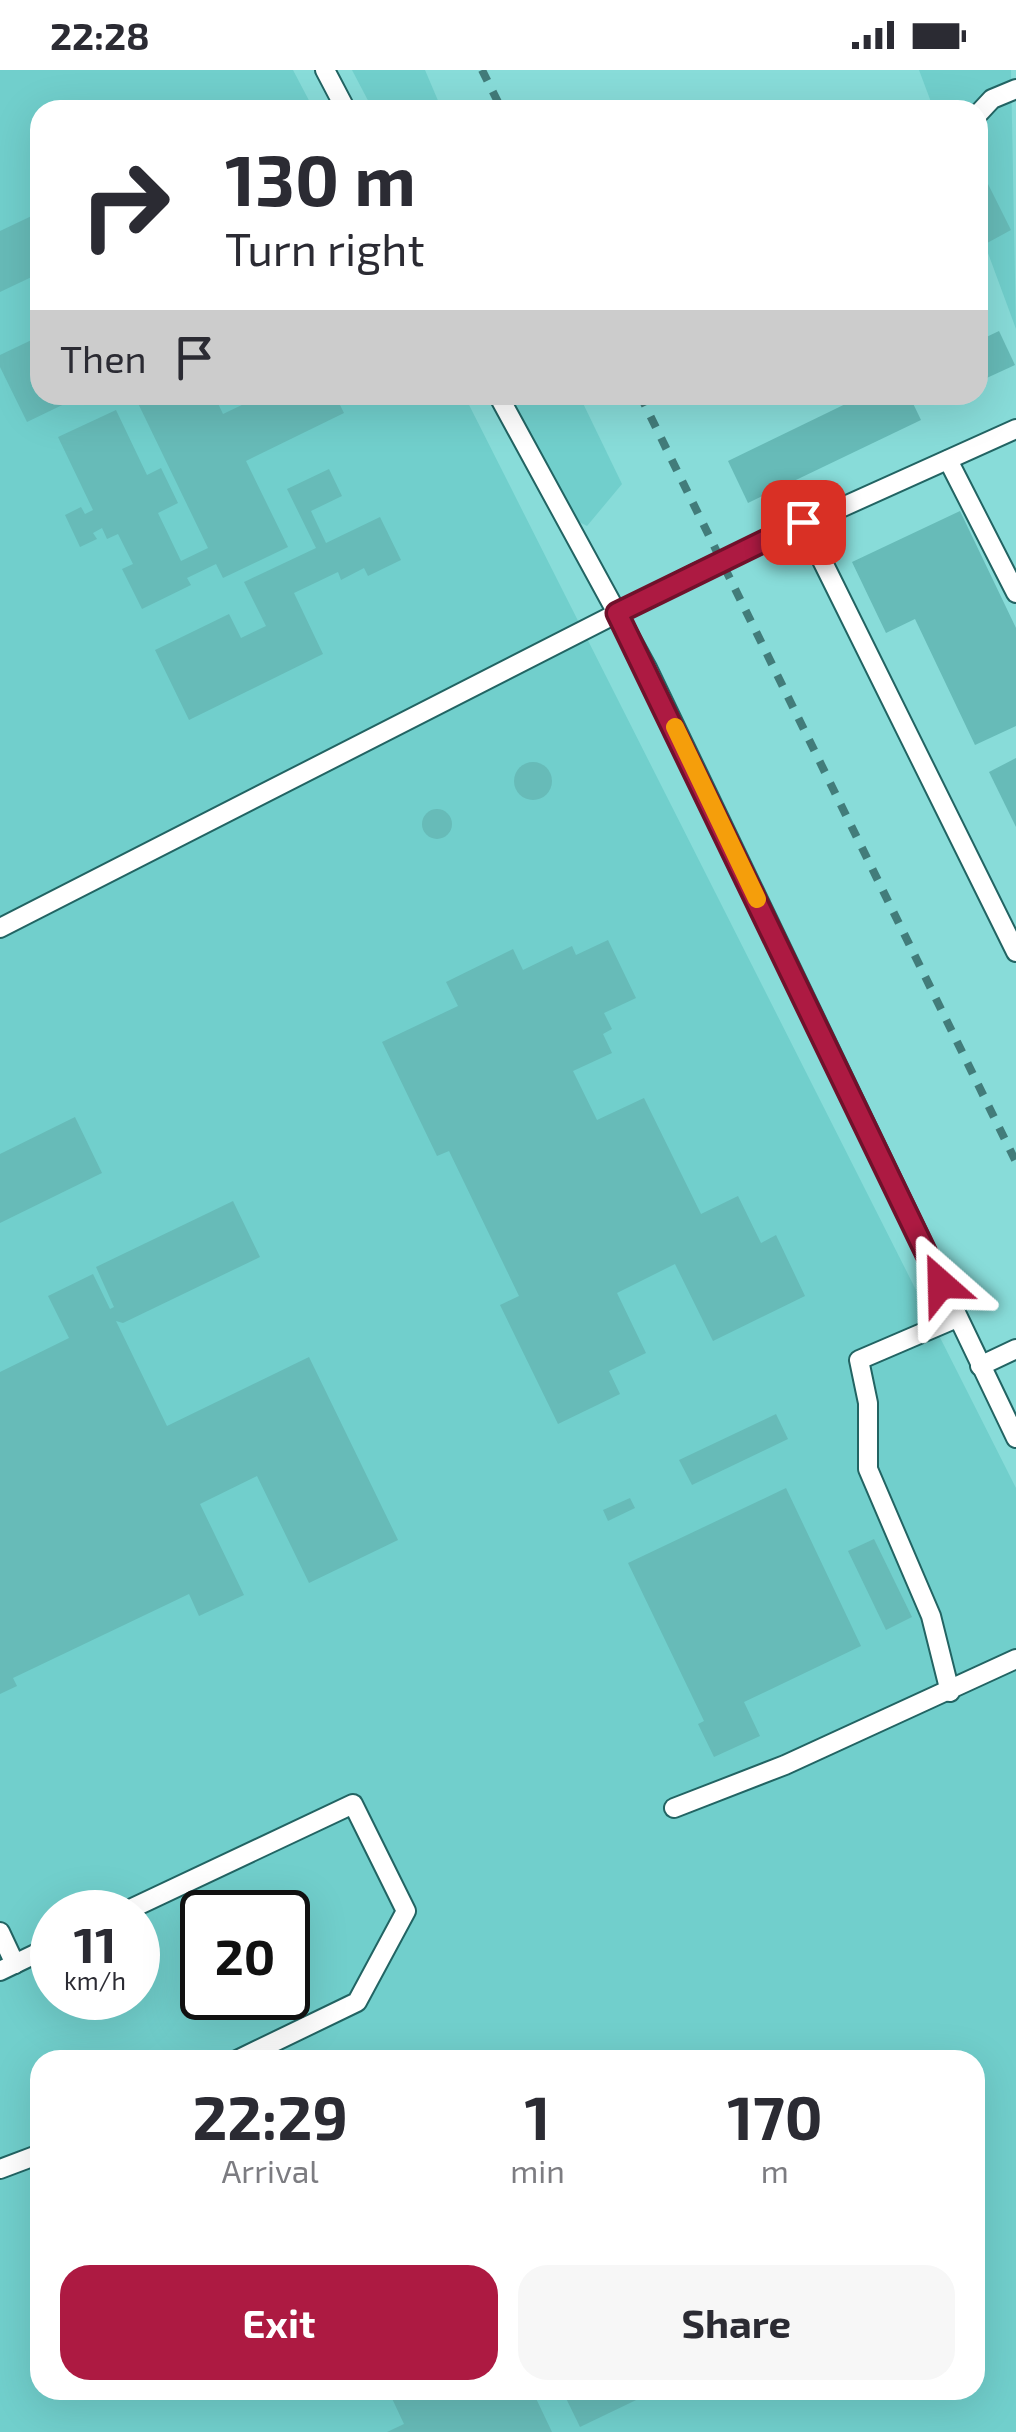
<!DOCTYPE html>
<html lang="en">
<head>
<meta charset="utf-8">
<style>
  :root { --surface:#fff; --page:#f7f7f7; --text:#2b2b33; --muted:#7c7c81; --accent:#ad1a42 }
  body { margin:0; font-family:"Exo 2",sans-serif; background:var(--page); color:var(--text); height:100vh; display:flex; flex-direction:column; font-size:38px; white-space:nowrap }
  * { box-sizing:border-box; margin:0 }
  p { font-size:32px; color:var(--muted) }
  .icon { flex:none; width:55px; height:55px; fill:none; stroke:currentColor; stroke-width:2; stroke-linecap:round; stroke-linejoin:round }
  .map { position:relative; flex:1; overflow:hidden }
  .drawer { position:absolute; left:30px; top:1980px; width:955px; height:350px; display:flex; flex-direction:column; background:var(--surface); border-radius:30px; box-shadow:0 10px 40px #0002 }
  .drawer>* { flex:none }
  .banner { position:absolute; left:30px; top:30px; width:958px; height:305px; border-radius:30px; box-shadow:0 10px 40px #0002; background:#fff; color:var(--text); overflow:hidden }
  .speed { position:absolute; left:30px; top:1820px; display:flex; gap:20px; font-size:50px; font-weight:700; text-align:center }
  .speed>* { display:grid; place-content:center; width:130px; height:130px; border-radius:50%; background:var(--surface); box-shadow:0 10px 40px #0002; line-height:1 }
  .speed small { font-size:25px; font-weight:400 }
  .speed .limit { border:5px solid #111; border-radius:15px; background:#fff; color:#111 }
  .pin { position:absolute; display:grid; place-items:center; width:85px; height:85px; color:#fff; margin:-42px; border-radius:20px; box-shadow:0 5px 15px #0006 }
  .me { position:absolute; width:110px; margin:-55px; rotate:335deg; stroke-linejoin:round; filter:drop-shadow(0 0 8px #0008) }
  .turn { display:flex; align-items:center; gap:35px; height:210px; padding:0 30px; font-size:45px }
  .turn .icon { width:130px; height:130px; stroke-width:2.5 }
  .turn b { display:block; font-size:70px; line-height:85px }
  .then { display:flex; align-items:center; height:95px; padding:0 30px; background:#0003; gap:20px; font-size:38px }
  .eta { display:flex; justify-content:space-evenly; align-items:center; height:170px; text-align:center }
  .eta b { font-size:60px; font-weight:700; line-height:70px }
  .action { display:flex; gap:20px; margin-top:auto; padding:20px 30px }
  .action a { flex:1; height:115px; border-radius:30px; background:var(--accent); color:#fff; font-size:40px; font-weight:700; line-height:115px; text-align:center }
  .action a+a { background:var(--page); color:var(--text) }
  .status { display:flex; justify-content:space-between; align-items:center; height:70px; padding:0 50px; background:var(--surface); direction:ltr }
  .status svg { height:28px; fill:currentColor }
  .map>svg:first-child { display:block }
  .built { fill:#71cfcc; fill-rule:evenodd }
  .building { fill:#67bbb8 }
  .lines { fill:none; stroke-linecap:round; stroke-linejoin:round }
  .service-casing { stroke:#226463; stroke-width:22 }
  .service { stroke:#fff; stroke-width:18 }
  .rail { stroke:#427c7a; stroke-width:8; stroke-dasharray:12 12; stroke-linecap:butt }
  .route-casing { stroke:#70112b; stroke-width:25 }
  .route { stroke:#ad1a42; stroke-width:18 }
  .slow { stroke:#f59e0b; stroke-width:18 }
</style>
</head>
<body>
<div class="status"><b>22:28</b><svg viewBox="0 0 49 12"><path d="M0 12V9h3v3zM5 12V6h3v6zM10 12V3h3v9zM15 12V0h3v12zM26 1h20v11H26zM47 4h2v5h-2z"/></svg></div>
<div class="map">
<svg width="1016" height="2362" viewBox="0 0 1016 2362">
  <rect width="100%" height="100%" fill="#88dcd9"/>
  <g class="built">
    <path d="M0,0H293L314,40H40V325H464L1016,1418V2362H0ZM52,1842H138V1928H52ZM202,1842H288V1928H202ZM40,1990H975V2320H40Z"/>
    <path d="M352,0H425L442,40H373Z"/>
    <path d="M919,0H1011L1016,259L978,156V40H934Z"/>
    <path d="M510,325H579L622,414L587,456L558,441Z"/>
  </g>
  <g class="building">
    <path d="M978,94L1011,160L978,178Z"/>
    <path d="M40,142V203L0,222V161Z"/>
    <path d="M999,261L1015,295L978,312V271Z"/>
    <path d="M40,266V325H83L27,352L0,297V285Z"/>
    <path d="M134,325H214L223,344L263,325H335L344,343L246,391L288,477L223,508L216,494L187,508L191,515L142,539L122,499L133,494L118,464L107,469L102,458L93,463L97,469L80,477L65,445L81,437L85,444L93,440L58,367L116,340L147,405L161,398L178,433L158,443L181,491L208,478Z"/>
    <path d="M864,325H909L921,350L748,433L728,391Z"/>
    <path d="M329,399L342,426L311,441L326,473L380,447L401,490L368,506L364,498L341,510L338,502L294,523L323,584L189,650L155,580L229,544L241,568L266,556L244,512L316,478L287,419Z"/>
    <path d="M960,441L1016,558V656L975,675L915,549L886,563L852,492Z"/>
    <path d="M1016,688V757L989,702Z"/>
    <circle cx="533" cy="711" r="19"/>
    <circle cx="437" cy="754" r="15"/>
    <path d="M608,870L636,928L604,943L612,959L603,964L612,983L573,1001L597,1050L644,1028L701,1144L738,1126L761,1173L776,1165L805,1226L713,1271L675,1194L617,1223L646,1283L609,1301L620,1324L558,1354L500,1235L519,1226L449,1081L437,1086L382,972L458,936L446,912L513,879L523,900L572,876L576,885Z"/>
    <path d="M75,1047L102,1103L0,1153V1084Z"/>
    <path d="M233,1131L260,1187L123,1253L116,1251L167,1356L309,1287L398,1470L309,1513L257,1406L200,1434L244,1525L199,1546L189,1524L13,1608L17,1616L0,1624V1302L69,1268L48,1226L93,1204L110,1239L114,1237L96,1197Z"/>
    <path d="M776,1344L788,1369L692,1415L679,1390Z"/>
    <path d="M786,1418L861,1576L744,1632L760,1666L714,1687L698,1654L704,1651L628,1493Z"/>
    <path d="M630,1428L635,1438L608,1451L603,1440Z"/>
    <path d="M874,1469L912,1547L886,1560L848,1481Z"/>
    <path d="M388,2320H532L552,2362H387L404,2354Z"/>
    <path d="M562,2320H657L580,2357Z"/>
  </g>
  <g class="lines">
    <g class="service-casing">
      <g id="service">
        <path d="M325,0L346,40"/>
        <path d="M978,44L992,29L1016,19"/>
        <path d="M498,325L647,598L1016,1368"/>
        <path d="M948,390L1016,523"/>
        <path d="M803,452L1016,882"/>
        <path d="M0,858L696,503L1016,359"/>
        <path d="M980,1296L1016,1279"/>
        <path d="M950,1622L931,1546L868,1399V1333L859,1290L957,1248"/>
        <path d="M674,1738L785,1695L1016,1589"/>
        <path d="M124,1842L353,1734L406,1841L357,1932L237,1990"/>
        <path d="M0,1862L15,1894"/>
        <path d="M0,1901L52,1876"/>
        <path d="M0,2099L40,2084"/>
      </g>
    </g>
    <use href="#service" class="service"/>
    <g class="rail">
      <path d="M482,0L502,40"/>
      <path d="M640,325L1016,1092"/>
    </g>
  </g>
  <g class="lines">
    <g class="route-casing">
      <path id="route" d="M803,452L617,543L941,1214"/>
    </g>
    <use href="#route" class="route"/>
    <path class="slow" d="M675,657L757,829"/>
  </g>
</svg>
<div class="speed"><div>11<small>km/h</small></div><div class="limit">20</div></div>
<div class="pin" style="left:803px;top:452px;background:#d93025"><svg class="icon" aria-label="arrive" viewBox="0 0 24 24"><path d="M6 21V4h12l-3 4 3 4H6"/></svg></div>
<svg class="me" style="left:941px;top:1214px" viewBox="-20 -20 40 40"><path d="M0-17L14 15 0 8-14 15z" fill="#ad1a42" stroke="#fff" stroke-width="4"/></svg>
<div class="banner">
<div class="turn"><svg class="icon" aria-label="right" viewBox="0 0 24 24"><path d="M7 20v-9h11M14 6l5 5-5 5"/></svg><div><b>130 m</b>Turn right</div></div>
<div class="then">Then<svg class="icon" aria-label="arrive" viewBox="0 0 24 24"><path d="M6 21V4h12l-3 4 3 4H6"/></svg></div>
</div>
<section class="drawer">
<div class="eta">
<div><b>22:29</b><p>Arrival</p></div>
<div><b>1</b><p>min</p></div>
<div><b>170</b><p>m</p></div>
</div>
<div class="action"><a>Exit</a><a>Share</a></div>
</section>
</div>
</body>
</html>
